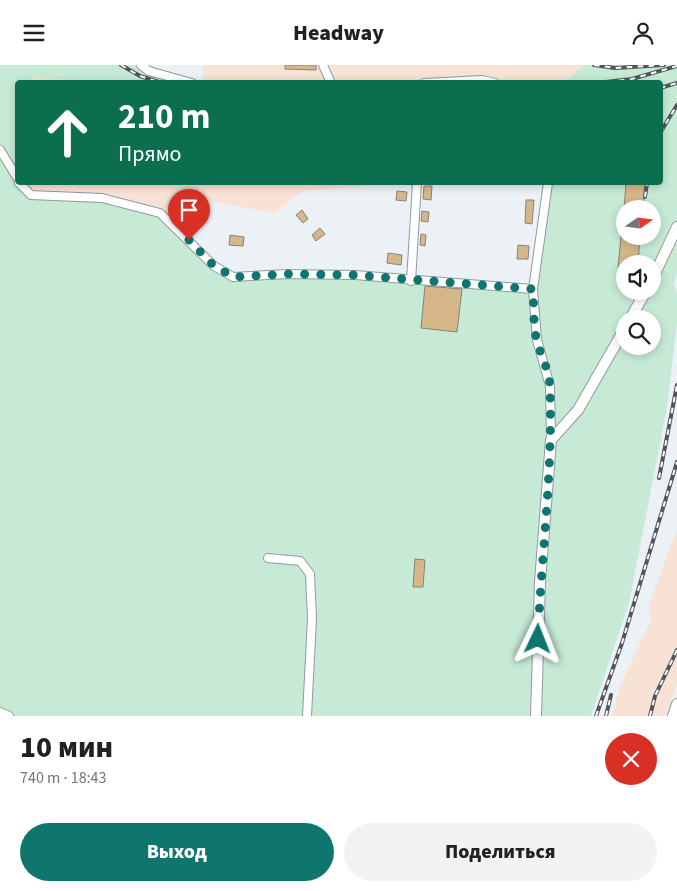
<!DOCTYPE html>
<html lang="ru">
<head>
<meta charset="utf-8">
<style>
  :root { --surface:#fff; --page:#f2f2f2; --text:#202124; --muted:#757577; --accent:#0f766e }
  body { margin:0; font-family:"Source Sans 3",sans-serif; background:var(--page); color:var(--text); height:100vh; display:flex; flex-direction:column; font-size:19px; white-space:nowrap }
  * { box-sizing:border-box; margin:0 }
  p { font-size:16px; color:var(--muted) }
  .icon { flex:none; width:28px; height:28px; fill:none; stroke:currentColor; stroke-width:2; stroke-linecap:round; stroke-linejoin:round }
  .map { position:relative; height:651px; overflow:hidden }
  .panel { display:flex; flex-direction:column; background:var(--surface); flex:1 }
  .panel>* { flex:none }
  .banner { position:absolute; left:15px; top:15px; width:648px; height:105px; border-radius:5px; box-shadow:0 2px 8px #0003; background:#0b6e4f; color:#fff; overflow:hidden }
  .needle { width:32px; rotate:76deg }
  .fabs { position:absolute; left:616px; top:135px; display:grid; gap:10px }
  .fabs a { display:grid; place-items:center; width:45px; height:45px; border-radius:50%; background:var(--surface); box-shadow:0 2px 8px #0003; font-size:25px }
  .pin { position:absolute; display:grid; place-items:center; width:42px; height:42px; color:#fff; margin:-51px -21px; border-radius:50% 50% 50% 0; rotate:-45deg; box-shadow:0 0 5px #0007 }
  .pin .icon { rotate:45deg }
  .me { position:absolute; width:55px; margin:-28px; rotate:2deg; stroke-linejoin:round; filter:drop-shadow(0 0 4px #0008) }
  .turn { display:flex; align-items:center; gap:18px; height:105px; padding:0 20px; font-size:22px }
  .turn .icon { width:65px; height:65px; stroke-width:2.5 }
  .turn b { display:block; font-size:35px; line-height:42px }
  .round { display:grid; place-items:center; flex:none; width:52px; height:52px; border-radius:26px; background:var(--page) }
  .overview { display:flex; align-items:center; justify-content:space-between; height:85px; padding:0 20px }
  h1 { font-size:30px; font-weight:800; line-height:38px }
  .action { display:flex; gap:10px; margin-top:auto; padding:10px 20px }
  .action a { flex:1; height:58px; border-radius:30px; background:var(--accent); color:#fff; font-size:20px; font-weight:800; line-height:58px; text-align:center }
  .action a+a { background:var(--page); color:var(--text) }
  header { display:flex; justify-content:space-between; align-items:center; height:65px; padding:0 20px; background:var(--surface); font-size:22px; font-weight:800 }
  .map>svg:first-child { display:block }
  .industrial { fill:#f8e2d5 }
  .green { fill:#c6ead5; fill-rule:evenodd }
  .building { fill:#d6b789; stroke:#85817c }
  .lines { fill:none; stroke-linecap:round; stroke-linejoin:round }
  .street-casing { stroke:#94999d; stroke-width:10 }
  .secondary-casing { stroke:#94999d; stroke-width:12 }
  .street { stroke:#fff; stroke-width:8 }
  .secondary { stroke:#fff; stroke-width:10 }
  .rail-casing { stroke:#535558; stroke-width:4 }
  .rail { stroke:#fdfeff; stroke-width:2; stroke-dasharray:5.5; stroke-linecap:butt }
  .route { stroke:#0f766e; stroke-width:9; stroke-dasharray:0 16.2 }
</style>
</head>
<body>
<header><svg class="icon" aria-label="menu" viewBox="0 0 24 24"><path d="M4 6h16M4 12h16M4 18h16"/></svg>Headway<svg class="icon" aria-label="person" viewBox="0 0 24 24"><circle cx="12" cy="8" r="4"/><path d="M4 21q1-7 8-7t8 7"/></svg></header>
<div class="map">
<svg width="677" height="651" viewBox="0 0 677 651">
  <rect width="100%" height="100%" fill="#ecf1f6"/>
  <g class="industrial">
    <path d="M203,0H585L563,18H203Z"/>
    <path d="M32,12L105,16V17L32,18Z"/>
    <path d="M31,118H364V121L302,126L274,148L192,133L176,162L31,130Z"/>
    <path d="M677,464V619L666,651H612L620,621L651,555L648,542Z"/>
  </g>
  <path class="green" d="M0,0H141L192,17L105,18L32,12V17L18,18V118H31V130L102,133L160,148L214,201L234,212L288,209L426,217L421,263L457,267L463,219L533,224L548,118H660V18L563,17L585,0H677V209L674,218L677,229V258L667,343L629,538L591,651H0ZM625,144H652V171H625ZM625,199H652V226H625ZM625,254H652V281H625Z"/>
  <g class="building">
    <path d="M285,0H316V5L285,4Z"/>
    <path d="M626,118H645L643,144H624Z"/>
    <path d="M424,121H432L431,135L423,134Z"/>
    <path d="M397,126L407,127L406,136L396,135Z"/>
    <path d="M526,135H534L532,159L525,158Z"/>
    <path d="M302,145L308,154L303,158L296,150Z"/>
    <path d="M422,146L429,147L428,157L421,156Z"/>
    <path d="M320,163L325,169L316,176L312,170Z"/>
    <path d="M421,169L426,170L425,181L420,180Z"/>
    <path d="M230,170L244,172L243,181L229,180Z"/>
    <path d="M621,171H640L638,199H625V204L618,203Z"/>
    <path d="M518,180L529,181L528,194H517Z"/>
    <path d="M388,188L402,190L401,200L387,198Z"/>
    <path d="M425,221L462,224L457,267L421,263Z"/>
    <path d="M415,494L425,495L423,522H413Z"/>
  </g>
  <g class="lines">
    <g class="street-casing">
      <g id="street">
        <path d="M141,0L149,6L192,18"/>
        <path d="M323,0L331,18"/>
        <path d="M424,18L482,15L495,18"/>
        <path d="M0,85L18,114"/>
        <path d="M19,118L31,130L102,133L160,148L214,201L233,212L288,209L355,210L533,224"/>
        <path d="M548,118L533,224L537,275L550,321L551,375"/>
        <path d="M411,216L417,118"/>
        <path d="M268,493L300,496L310,509L312,553L307,651"/>
        <path d="M0,647L9,651"/>
      </g>
    </g>
    <g class="secondary-casing">
      <g id="secondary">
        <path d="M652,215L677,162"/>
        <path d="M630,254L646,226"/>
        <path d="M536,651L540,517L551,375L578,345L625,263"/>
        <path d="M673,651L677,639"/>
      </g>
    </g>
    <use href="#street" class="street"/>
    <use href="#secondary" class="secondary"/>
    <g class="rail-casing">
      <g id="rail">
        <path d="M121,0L140,11L162,18"/>
        <path d="M594,0L615,3L664,0"/>
        <path d="M597,18L632,14L677,1"/>
        <path d="M660,23L677,18"/>
        <path d="M660,68L677,40"/>
        <path d="M645,132L647,118"/>
        <path d="M659,413L677,320"/>
        <path d="M596,651L622,578L677,397"/>
        <path d="M606,651L611,630"/>
        <path d="M650,651L655,631L677,585"/>
      </g>
    </g>
    <use href="#rail" class="rail"/>
  </g>
  <g class="lines">
    <path class="route" d="M189,175L214,201L234,212L288,209L354,210L533,224C534,241 533,261 537,277C542,293 550,307 550,324C553,408 541,491 538,574"/>
  </g>
</svg>
<div class="fabs">
<a><svg class="needle" viewBox="-14 -14 28 28"><path d="M0-13l5 13h-10z" fill="#e53935"/><path d="M0 13l5-13h-10z" fill="#757577"/></svg></a>
<a><svg class="icon" aria-label="sound" viewBox="0 0 24 24"><path d="M4 9h4l5-4v14l-5-4H4zM17 9q2 3 0 6"/></svg></a>
<a><svg class="icon" aria-label="search" viewBox="0 0 24 24"><circle cx="10" cy="10" r="6"/><path d="M15 15l6 6"/></svg></a>
</div>
<div class="pin" style="left:189px;top:175px;background:#d93025"><svg class="icon" aria-label="arrive" viewBox="0 0 24 24"><path d="M6 21V4h12l-3 4 3 4H6"/></svg></div>
<svg class="me" style="left:538px;top:574px" viewBox="-20 -20 40 40"><path d="M0-17L14 15 0 8-14 15z" fill="#0f766e" stroke="#fff" stroke-width="4"/></svg>
<div class="banner">
<div class="turn"><svg class="icon" aria-label="ahead" viewBox="0 0 24 24"><path d="M12 20V5M6 11l6-6 6 6"/></svg><div><b>210 m</b>Прямо</div></div>
</div>
</div>
<section class="panel">
<div class="overview"><div><h1>10 мин</h1><p>740 m · 18:43</p></div><a class="round" style="background:#d93025;color:#fff"><svg class="icon" aria-label="close" viewBox="0 0 24 24"><path d="M6 6l12 12M18 6L6 18"/></svg></a></div>
<div class="action"><a>Выход</a><a>Поделиться</a></div>
</section>
</body>
</html>
